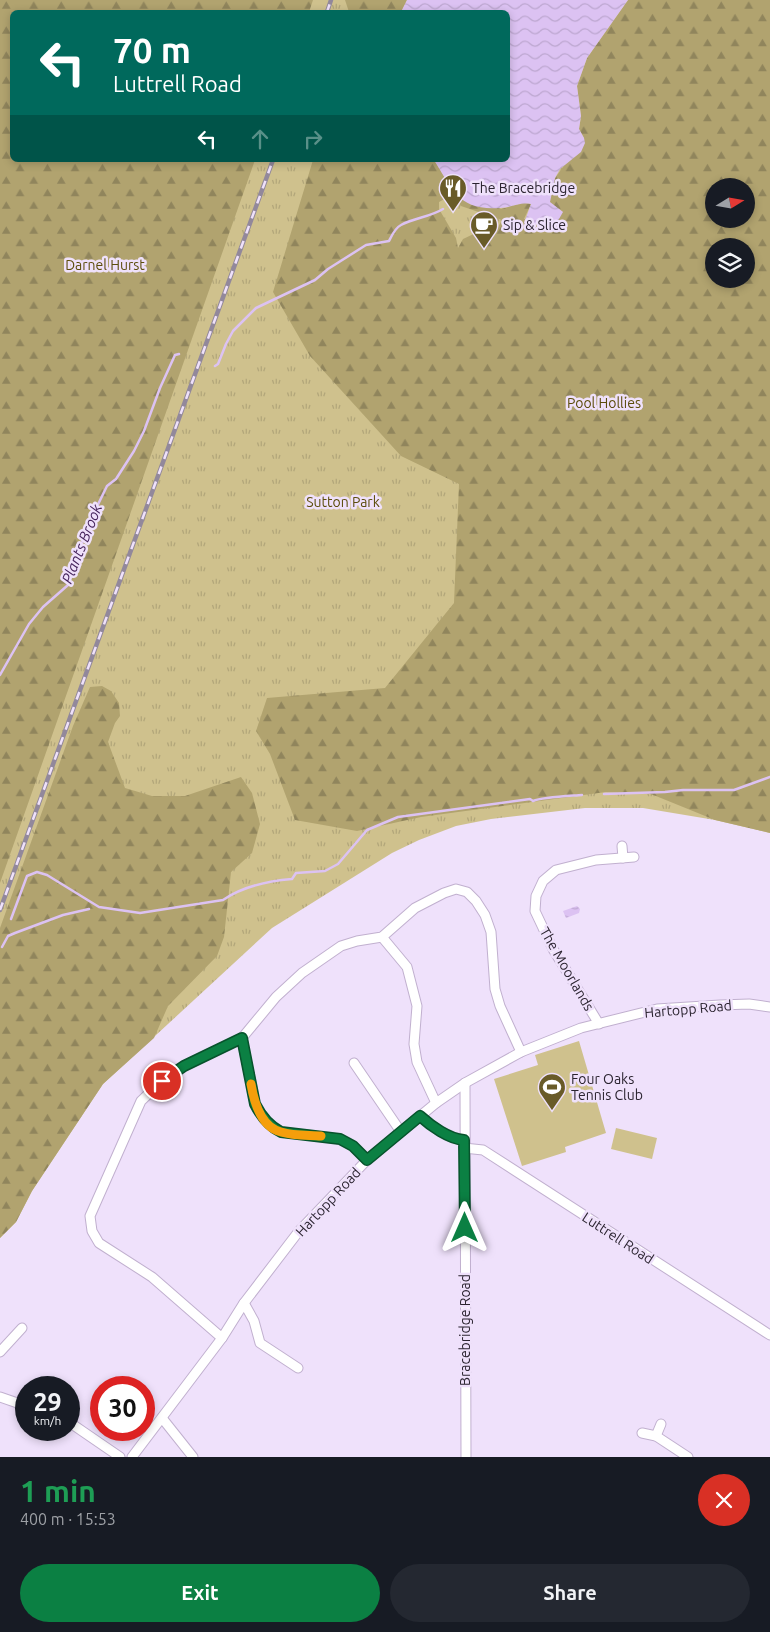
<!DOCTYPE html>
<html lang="en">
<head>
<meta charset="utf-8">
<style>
  :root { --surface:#171b24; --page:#242831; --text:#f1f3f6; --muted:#9ea1a6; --accent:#0b8043 }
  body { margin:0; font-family:Ubuntu,sans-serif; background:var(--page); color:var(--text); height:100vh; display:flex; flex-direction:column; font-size:19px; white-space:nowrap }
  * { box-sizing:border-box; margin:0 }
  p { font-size:16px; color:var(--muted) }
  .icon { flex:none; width:28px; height:28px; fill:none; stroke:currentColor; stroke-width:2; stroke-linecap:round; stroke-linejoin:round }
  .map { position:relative; height:1457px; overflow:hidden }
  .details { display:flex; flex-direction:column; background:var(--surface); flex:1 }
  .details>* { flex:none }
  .top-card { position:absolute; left:10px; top:10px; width:500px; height:152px; border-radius:8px; box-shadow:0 2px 8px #0003; background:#00695c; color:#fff; overflow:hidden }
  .needle { width:32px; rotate:79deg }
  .fabs { position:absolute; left:705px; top:178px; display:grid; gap:10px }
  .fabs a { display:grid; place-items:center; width:50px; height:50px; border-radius:50%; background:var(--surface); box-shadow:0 2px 8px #0003; font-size:25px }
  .speed { position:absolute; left:15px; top:1376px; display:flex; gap:10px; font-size:25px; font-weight:700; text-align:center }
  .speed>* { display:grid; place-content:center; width:65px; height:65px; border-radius:50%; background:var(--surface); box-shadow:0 2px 8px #0003; line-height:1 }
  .speed small { font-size:12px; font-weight:400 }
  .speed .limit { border:8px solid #d22; background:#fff; color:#111 }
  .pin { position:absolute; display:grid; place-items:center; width:42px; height:42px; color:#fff; margin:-21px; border:2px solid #fff; border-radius:50%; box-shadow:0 1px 5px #0007 }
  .me { position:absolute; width:55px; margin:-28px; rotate:0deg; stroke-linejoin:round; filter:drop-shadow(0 0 4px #0008) }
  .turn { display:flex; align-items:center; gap:18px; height:105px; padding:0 20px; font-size:22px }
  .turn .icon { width:65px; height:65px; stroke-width:2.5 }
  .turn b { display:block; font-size:35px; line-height:42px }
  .lanes { display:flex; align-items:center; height:48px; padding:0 20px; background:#0003; justify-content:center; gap:25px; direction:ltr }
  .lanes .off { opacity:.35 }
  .round { display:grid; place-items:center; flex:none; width:52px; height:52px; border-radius:26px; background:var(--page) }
  .overview { display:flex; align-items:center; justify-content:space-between; height:85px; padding:0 20px }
  h1 { font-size:30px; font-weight:700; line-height:38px; color:#1e9e55 }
  .action { display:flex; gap:10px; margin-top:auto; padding:10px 20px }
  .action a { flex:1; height:58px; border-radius:30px; background:var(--accent); color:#fff; font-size:20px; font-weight:700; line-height:58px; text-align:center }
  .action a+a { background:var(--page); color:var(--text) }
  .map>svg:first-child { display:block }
  .grass { fill:url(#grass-tufts); fill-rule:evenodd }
  .forest { fill:url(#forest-firs); fill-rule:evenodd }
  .pitch { fill:#cfc18d }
  .water { fill:url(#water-waves) }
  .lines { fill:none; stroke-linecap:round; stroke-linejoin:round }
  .stream { stroke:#dcc2f2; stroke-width:2.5 }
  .minor-casing { stroke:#c1b0cf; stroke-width:11 }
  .minor { stroke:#fff; stroke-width:9 }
  .rail-casing { stroke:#92889b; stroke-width:4.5 }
  .rail { stroke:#efe1fb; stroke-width:2.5; stroke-dasharray:8; stroke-linecap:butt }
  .route-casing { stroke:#07532c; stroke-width:12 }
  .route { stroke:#0b8043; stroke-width:9 }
  .slow { stroke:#f59e0b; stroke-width:9 }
  .labels { text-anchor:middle; stroke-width:5; stroke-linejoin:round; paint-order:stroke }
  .poi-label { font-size:14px; fill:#2b2430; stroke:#efe1fb; text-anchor:start }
  .park-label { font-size:14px; fill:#5c4d0c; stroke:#efe1fb }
  .street-label { font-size:14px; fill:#2b2430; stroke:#efe1fb }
  .water-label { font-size:15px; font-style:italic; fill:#46245c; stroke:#efe1fb }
</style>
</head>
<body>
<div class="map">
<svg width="770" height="1457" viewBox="0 0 770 1457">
  <defs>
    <pattern id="grass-tufts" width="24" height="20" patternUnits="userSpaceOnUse" patternTransform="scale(1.25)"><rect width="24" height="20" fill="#cfc18d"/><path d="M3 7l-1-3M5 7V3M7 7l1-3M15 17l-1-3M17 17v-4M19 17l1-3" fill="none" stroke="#b2a67a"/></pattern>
    <pattern id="forest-firs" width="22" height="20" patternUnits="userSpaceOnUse" patternTransform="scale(1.25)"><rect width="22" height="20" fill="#b1a36f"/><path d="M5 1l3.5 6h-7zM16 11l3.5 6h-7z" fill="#90855c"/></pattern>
    <pattern id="water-waves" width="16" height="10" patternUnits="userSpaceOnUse" patternTransform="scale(1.25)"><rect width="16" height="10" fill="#dcc2f2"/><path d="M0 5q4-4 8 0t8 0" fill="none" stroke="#bda7d0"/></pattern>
  </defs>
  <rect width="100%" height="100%" fill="#efe1fb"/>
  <path class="grass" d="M0,0H770V833L715,820L643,808H585L491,819L456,826L419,840L392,853L272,928L103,1084L32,1191L16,1222L0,1238ZM12,12H508V160H12ZM714,186H746V219H714ZM714,246H746V279H714Z"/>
  <g class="forest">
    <path d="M0,0H313L309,12H12V160H255L0,883Z"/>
    <path d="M345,0H407L401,12H349Z"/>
    <path d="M628,0H770V833L715,820L651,794L606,792L421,817L357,831L295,820L270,754L256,731L267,698L385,688L454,603L459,484L401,456L310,356L273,292L313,160H434L454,192L501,209L522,203L531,204L524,219L563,212L549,202L555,178L584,138L579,129L581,116L577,86L587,58ZM714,186H746V219H714ZM452,195L461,206L502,220L497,229L480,231L463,239L458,248L456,238L439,209V202ZM714,246H746V279H714Z"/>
    <path d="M102,686L111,691L119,703L120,716L115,723L108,742L125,788L152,796H185L241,777L252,793L260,824L252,853L231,872L224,937L217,956L168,1006L154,1038L103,1084L32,1191L16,1222L0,1238V928L73,726L90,687Z"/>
  </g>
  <g class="pitch">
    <path d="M579,1041L606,1133L565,1147L566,1152L522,1166L494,1079L538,1065L535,1055Z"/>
    <path d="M616,1128L657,1138L652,1159L611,1149Z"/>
  </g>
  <g class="water">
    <path d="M407,0H628L587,58L577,86L581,116L579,129L584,138L585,143L581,152L560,169L555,178L550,202L563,212L555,226L524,223L531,204C519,202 511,208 500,208C459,211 453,190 434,160H508V12H401Z"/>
    <path d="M577,906L580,909L579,913L566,918L563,911Z"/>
  </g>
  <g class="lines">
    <g class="stream">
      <path d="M215,366L218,364L226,344L233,331L256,308L315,280L328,269L366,245L389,241C392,235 395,228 401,225C414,218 430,217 443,209"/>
      <path d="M0,675L29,624L43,607L68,585L88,525L107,486L116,479L134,451L144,431L160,388L175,355L179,354"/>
      <path d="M604,794L665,792L683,790H734L770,777"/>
      <path d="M11,919L27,876L37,872L47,875L99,907L140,913L223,900C243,886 268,881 292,879L296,873L325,871L338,864L367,830L398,817L530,799L533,801C543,797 570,796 582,795"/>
      <path d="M2,947L8,936L15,933L63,915L89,909"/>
    </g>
    <g class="minor-casing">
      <g id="minor">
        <path d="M622,846L623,858"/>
        <path d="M382,937L407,967L417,1006L414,1044L417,1062L436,1103"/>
        <path d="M599,1024L553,949L535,911L536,896L543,881L556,870L596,860L634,857"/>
        <path d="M242,1038L255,1104C261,1116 269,1126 281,1132L340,1139L353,1146L367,1160"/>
        <path d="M354,1063L401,1132"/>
        <path d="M465,1083L466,1457"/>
        <path d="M420,1116C431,1126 449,1139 464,1140"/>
        <path d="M464,1148L483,1150L770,1335"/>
        <path d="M244,1303L254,1321L260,1343L298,1368"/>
        <path d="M222,1338L152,1277L99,1243L92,1231L90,1216L141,1101L162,1081L184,1066L242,1038L276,997L302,973L341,946L357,941L382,937L415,908L444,893L456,889L467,892L476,901L485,915L491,932L495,989L500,1006L521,1052"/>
        <path d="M0,1352L22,1328"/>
        <path d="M0,1397L26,1406"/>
        <path d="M162,1418L193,1457"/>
        <path d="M69,1422L120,1457"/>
        <path d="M642,1433L656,1436L688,1457"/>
        <path d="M656,1436L661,1424"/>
        <path d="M132,1457L222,1338L244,1303L299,1231L367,1160L436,1103L465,1083L521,1052L581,1028L657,1009L720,1005L749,1004L770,1007"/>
      </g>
    </g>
    <use href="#minor" class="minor"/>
    <g class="rail-casing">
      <g id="rail">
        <path d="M327,12L331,0"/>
        <path d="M0,910L273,160"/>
      </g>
    </g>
    <use href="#rail" class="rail"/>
  </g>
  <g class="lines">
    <g class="route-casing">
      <path id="route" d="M162,1081L184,1066L242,1038L255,1104C261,1116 269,1126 281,1132L340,1139L353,1146L367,1160L420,1116C431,1126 449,1139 464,1140L465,1228"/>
    </g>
    <use href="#route" class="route"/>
    <path class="slow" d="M251,1084C254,1102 261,1127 281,1132C294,1136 308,1135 321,1136"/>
  </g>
  <defs>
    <g id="restaurant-pin" transform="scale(1.4375)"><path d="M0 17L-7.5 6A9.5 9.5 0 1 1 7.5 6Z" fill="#695b28" stroke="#efe1fb"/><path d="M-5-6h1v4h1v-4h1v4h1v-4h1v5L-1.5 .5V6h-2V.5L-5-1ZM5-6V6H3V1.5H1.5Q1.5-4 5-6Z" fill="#fff"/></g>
    <g id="cafe-pin" transform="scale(1.4375)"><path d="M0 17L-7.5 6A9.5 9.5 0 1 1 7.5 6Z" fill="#695b28" stroke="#efe1fb"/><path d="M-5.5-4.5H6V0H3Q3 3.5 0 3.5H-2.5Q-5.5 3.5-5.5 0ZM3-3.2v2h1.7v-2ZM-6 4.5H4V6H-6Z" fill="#fff"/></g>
    <g id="stadium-pin" transform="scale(1.4375)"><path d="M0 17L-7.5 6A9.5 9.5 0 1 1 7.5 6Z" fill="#695b28" stroke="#efe1fb"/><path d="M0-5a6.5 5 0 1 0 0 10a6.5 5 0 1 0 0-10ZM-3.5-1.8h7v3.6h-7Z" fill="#fff"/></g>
  </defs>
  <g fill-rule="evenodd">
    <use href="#restaurant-pin" x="453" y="188"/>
    <use href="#cafe-pin" x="484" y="225"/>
    <use href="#stadium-pin" x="552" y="1087"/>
  </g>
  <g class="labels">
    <g class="poi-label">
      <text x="472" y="193">The Bracebridge</text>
      <text x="503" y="230">Sip &amp; Slice</text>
      <text x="571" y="1084">Four Oaks<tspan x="571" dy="16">Tennis Club</tspan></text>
    </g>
    <g class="park-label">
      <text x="105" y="270">Darnel Hurst</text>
      <text x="604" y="408">Pool Hollies</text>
      <text x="343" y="507">Sutton Park</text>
    </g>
    <g class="street-label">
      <text transform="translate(567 969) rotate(60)" y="5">The Moorlands</text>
      <text transform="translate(688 1009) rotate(-5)" y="5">Hartopp Road</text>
      <text transform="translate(328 1202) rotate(-47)" y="5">Hartopp Road</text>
      <text transform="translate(618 1238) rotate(33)" y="5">Luttrell Road</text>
      <text transform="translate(465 1330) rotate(-90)" y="5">Bracebridge Road</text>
    </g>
    <g class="water-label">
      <text transform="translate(82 544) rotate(-68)" y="5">Plants Brook</text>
    </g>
  </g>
</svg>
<div class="fabs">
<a><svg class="needle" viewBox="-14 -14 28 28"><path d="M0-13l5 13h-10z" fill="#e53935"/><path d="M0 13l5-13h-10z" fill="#9ea1a6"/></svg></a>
<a><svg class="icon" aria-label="layers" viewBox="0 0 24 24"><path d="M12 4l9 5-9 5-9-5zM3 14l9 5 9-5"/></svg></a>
</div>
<div class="speed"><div>29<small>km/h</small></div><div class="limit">30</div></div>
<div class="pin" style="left:162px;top:1081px;background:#d93025"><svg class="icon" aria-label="arrive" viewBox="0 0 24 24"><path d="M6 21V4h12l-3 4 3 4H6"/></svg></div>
<svg class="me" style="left:465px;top:1228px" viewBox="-20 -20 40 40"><path d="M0-17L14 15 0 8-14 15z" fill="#0b8043" stroke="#fff" stroke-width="4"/></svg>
<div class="top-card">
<div class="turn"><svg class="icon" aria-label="left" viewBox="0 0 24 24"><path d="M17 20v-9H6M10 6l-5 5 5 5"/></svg><div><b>70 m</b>Luttrell Road</div></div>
<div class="lanes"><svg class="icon" aria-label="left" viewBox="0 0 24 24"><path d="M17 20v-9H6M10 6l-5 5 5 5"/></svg><svg class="icon off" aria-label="ahead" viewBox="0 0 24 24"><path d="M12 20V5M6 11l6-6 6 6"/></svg><svg class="icon off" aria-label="right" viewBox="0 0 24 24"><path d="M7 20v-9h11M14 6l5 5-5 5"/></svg></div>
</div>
</div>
<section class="details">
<div class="overview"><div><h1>1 min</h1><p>400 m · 15:53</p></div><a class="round" style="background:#d93025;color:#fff"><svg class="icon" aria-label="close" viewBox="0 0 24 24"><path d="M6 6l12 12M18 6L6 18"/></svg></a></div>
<div class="action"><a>Exit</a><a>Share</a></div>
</section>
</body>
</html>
